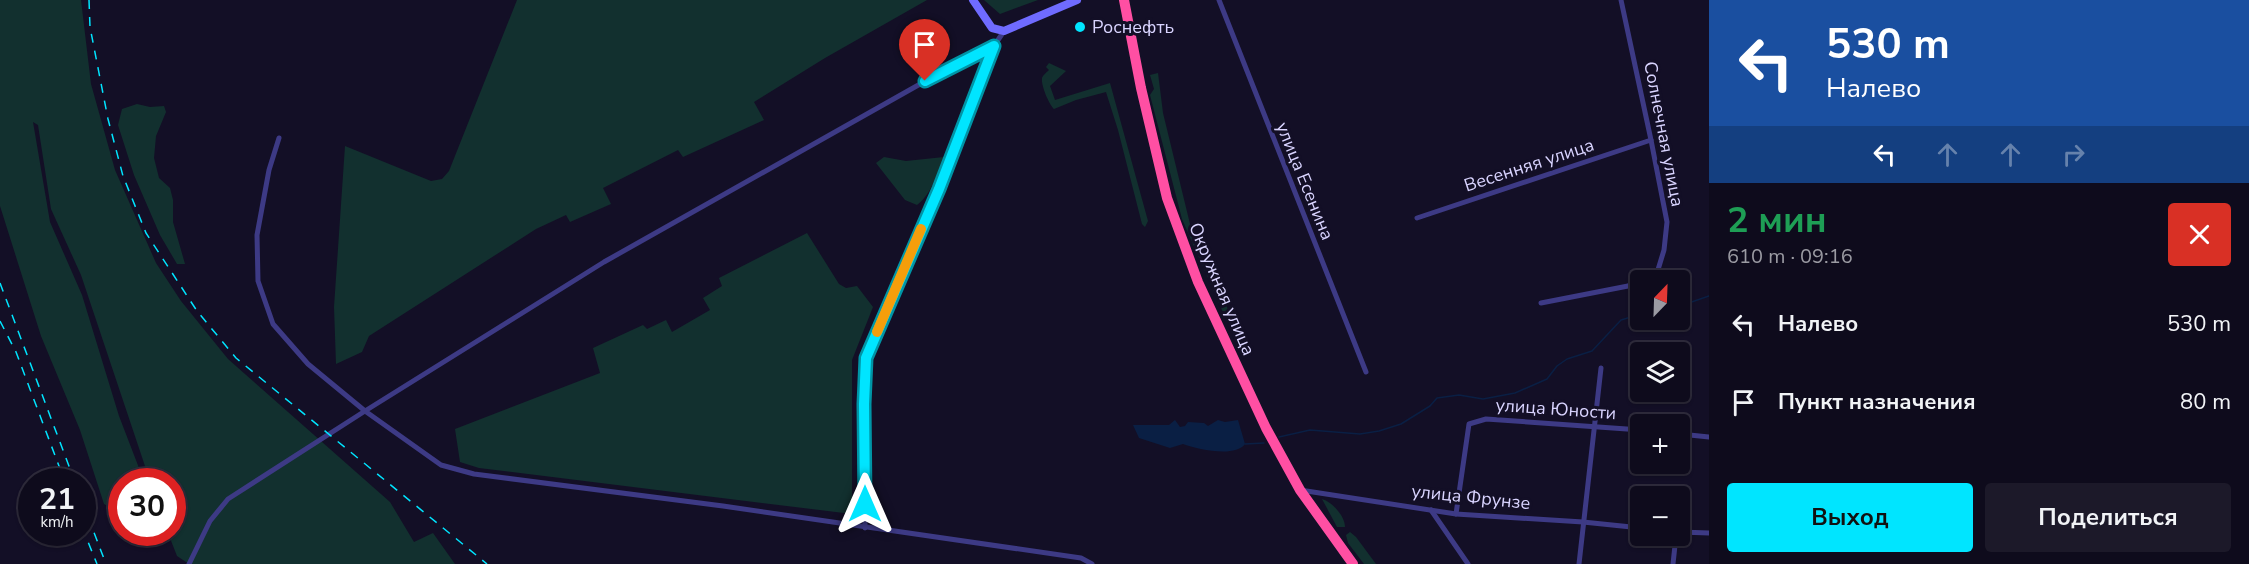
<!DOCTYPE html>
<html lang="ru">
<head>
<meta charset="utf-8">
<style>
  :root { --surface:#0e0b1c; --page:#1c1929; --text:#f1f3f6; --muted:#9b9ba3; --line:#2e2b3b; --accent:#00e5ff }
  body { margin:0; font-family:"Nunito Sans",sans-serif; background:var(--page); color:var(--text); height:100vh; display:flex; flex-direction:column; font-size:22px; white-space:nowrap }
  * { box-sizing:border-box; margin:0 }
  p { font-size:20px; color:var(--muted) }
  .icon { flex:none; width:33px; height:33px; fill:none; stroke:currentColor; stroke-width:2; stroke-linecap:round; stroke-linejoin:round }
  .map { position:relative; flex:1; overflow:hidden }
  .panel { display:flex; flex-direction:column; background:var(--surface); width:540px }
  .panel>* { flex:none }
  .banner { background:#1a4fa0; color:#fff; overflow:hidden }
  .needle { width:39px; rotate:23deg }
  .fabs { position:absolute; left:1630px; top:270px; display:grid; gap:12px }
  .fabs a { display:grid; place-items:center; width:60px; height:60px; border-radius:6px; background:var(--surface); box-shadow:0 2px 4px #0004,0 0 0 2px var(--line); font-size:30px }
  .speed { position:absolute; left:18px; top:468px; display:flex; gap:12px; font-size:30px; font-weight:700; text-align:center }
  .speed>* { display:grid; place-content:center; width:78px; height:78px; border-radius:50%; background:var(--surface); box-shadow:0 2px 4px #0004,0 0 0 2px var(--line); line-height:1 }
  .speed small { font-size:15px; font-weight:400 }
  .speed .limit { border:9px solid #d22; background:#fff; color:#111 }
  .pin { position:absolute; display:grid; place-items:center; width:51px; height:51px; color:#fff; margin:-62px -26px; border-radius:50% 50% 50% 0; rotate:-45deg; box-shadow:0 0 6px #0007 }
  .pin .icon { rotate:45deg }
  .me { position:absolute; width:66px; margin:-33px; rotate:0deg; stroke-linejoin:round; filter:drop-shadow(0 0 4px #0008) }
  .turn { display:flex; align-items:center; gap:21px; height:126px; padding:0 18px; font-size:27px }
  .turn .icon { width:78px; height:78px; stroke-width:2.5 }
  .turn b { display:block; font-size:42px; line-height:51px }
  .lanes { display:flex; align-items:center; height:57px; padding:0 18px; background:#0003; justify-content:center; gap:30px; direction:ltr }
  .lanes .off { opacity:.35 }
  .round { display:grid; place-items:center; flex:none; width:63px; height:63px; border-radius:6px; background:var(--page) }
  .summary { display:flex; align-items:center; justify-content:space-between; height:102px; padding:0 18px }
  h1 { font-size:36px; font-weight:700; line-height:45px; color:#1e9e55 }
  .button { display:flex; gap:12px; margin-top:auto; padding:12px 18px }
  .button a { flex:1; height:69px; border-radius:6px; background:var(--accent); color:#111; font-size:24px; font-weight:700; line-height:69px; text-align:center }
  .button a+a { background:var(--page); color:var(--text) }
  ul { padding:0; list-style:none }
  li { display:flex; align-items:center; gap:18px; height:78px; padding:0 18px }
  li div { flex:1 }
  li b { display:block; font-size:22px }
  li em { font-style:normal }
  main { display:flex; flex:1; min-height:0 }
  .map>svg:first-child { display:block }
  .green { fill:#12302f }
  .water { fill:#0a1f44 }
  .lines { fill:none; stroke-linecap:round; stroke-linejoin:round }
  .stream { stroke:#0a1f44; stroke-width:1.5 }
  .street { stroke:#3d3a85; stroke-width:5 }
  .secondary { stroke:#6f6bff; stroke-width:8 }
  .highway { stroke:#ff4fa3; stroke-width:10 }
  .rail { stroke:#00e5ff; stroke-width:1.5; stroke-dasharray:9 8; stroke-linecap:butt }
  .route-casing { stroke:#0095a6; stroke-width:15 }
  .route { stroke:#00e5ff; stroke-width:10 }
  .slow { stroke:#f59e0b; stroke-width:10 }
  .poi-dot { fill:#00e5ff; stroke:#130f26; stroke-width:2 }
  .labels { text-anchor:middle; stroke-width:6; stroke-linejoin:round; paint-order:stroke }
  .poi-label { font-size:18px; fill:#d9d4ff; stroke:#130f26; text-anchor:start }
  .street-label { font-size:18px; fill:#d9d4ff; stroke:#130f26 }
</style>
</head>
<body>
<main>
<div class="map">
<svg width="1709" height="564" viewBox="0 0 1709 564">
  <rect width="100%" height="100%" fill="#130f26"/>
  <g class="green">
    <path d="M0,0H81L91,84L115,170L156,263L181,301L228,359L390,502L414,542L433,533L455,564H189L177,556L168,533L172,532V482L150,481L81,275L51,209L38,125L33,122L50,222L82,295L119,416L144,481L122,482L121,507L113,509L104,504L80,430L41,336L0,206Z"/>
    <path d="M517,0H927L825,58L754,102L764,120L683,157L678,150L603,188L611,204L570,222L566,215L536,229L369,336L362,352L336,364L334,307L345,146L431,181L442,179L449,171Z"/>
    <path d="M984,0H1038L1000,14Z"/>
    <path d="M1049,63L1066,71L1050,86L1055,100L1110,83L1148,221L1145,227L1142,224L1118,130L1106,92L1076,100L1054,109C1049,104 1041,86 1042,78C1043,75 1047,72 1049,70L1046,67Z"/>
    <path d="M1158,73L1163,113L1190,224L1231,316L1225,317L1182,219L1150,95L1154,89L1150,75Z"/>
    <path d="M137,104L150,107L164,106L166,112L156,136L154,158L159,178L170,188L173,200V222L185,264H177L160,235L134,175L118,125L122,109Z"/>
    <path d="M884,157L906,161L944,157C937,173 932,194 917,205L905,200L876,163Z"/>
    <path d="M807,233L839,284L846,288L857,286L873,307L852,360V514L479,468L460,462L455,429L600,373L593,348L643,325L647,329L666,320L672,332L710,310L703,298L722,286L719,278Z"/>
    <path d="M1322,499C1332,502 1345,516 1345,527H1337Z"/>
    <path d="M1350,532L1356,537L1376,564H1364L1348,543L1346,535Z"/>
  </g>
  <path class="water" d="M1175,420L1180,427L1185,426L1188,422L1204,423L1208,426L1218,420L1225,422L1238,420L1245,444C1235,458 1197,449 1183,444L1170,448L1139,438L1133,425H1169Z"/>
  <g class="lines">
    <g class="stream">
      <path d="M1680,306L1709,296"/>
      <path d="M1279,437L1310,430L1360,434L1379,431L1401,424L1430,406L1437,398L1459,395L1483,399L1515,393L1547,379L1557,366L1567,359L1592,351L1621,320L1641,314"/>
      <path d="M1245,444L1264,443"/>
    </g>
    <g class="street">
      <path d="M1219,0L1366,372"/>
      <path d="M279,138L269,170L257,235L258,281L273,324L308,364L365,411L441,465L474,474L723,506L1081,558L1092,564"/>
      <path d="M1417,218L1651,140"/>
      <path d="M1541,303L1628,286L1657,273L1664,250L1667,222L1651,140L1621,0"/>
      <path d="M1680,434L1709,437"/>
      <path d="M1300,490L1456,514L1583,522L1641,528"/>
      <path d="M1431,510L1468,564"/>
      <path d="M1456,514L1469,424L1486,419L1641,430"/>
      <path d="M865,528L864,404L866,358L939,189L994,46L1004,31"/>
      <path d="M1680,532L1709,533"/>
      <path d="M189,564L210,521L228,499L365,411L604,262L945,70L994,46"/>
      <path d="M1579,564L1601,368"/>
      <path d="M1673,564L1676,536"/>
    </g>
    <path class="secondary" d="M973,0L992,28L1004,31L1077,0"/>
    <path class="highway" d="M1124,0L1141,88L1167,198L1198,282L1266,428L1300,490L1353,564"/>
    <g class="rail">
      <path d="M89,0L90,27L108,119L123,176L146,233L197,311L236,358L487,564"/>
      <path d="M0,283L75,482"/>
      <path d="M0,321L16,352L65,482"/>
      <path d="M82,501L106,564"/>
      <path d="M82,527L97,564"/>
    </g>
  </g>
  <g class="lines">
    <g class="route-casing">
      <path id="route" d="M865,504L864,404L866,358L939,189L994,46L925,81"/>
    </g>
    <use href="#route" class="route"/>
    <path class="slow" d="M877,332L921,229"/>
  </g>
  <circle class="poi-dot" cx="1080" cy="27" r="6"/>
  <g class="labels">
    <g class="poi-label">
      <text x="1092" y="33">Роснефть</text>
    </g>
    <g class="street-label">
      <text transform="translate(1664 134) rotate(79)" y="6">Солнечная улица</text>
      <text transform="translate(1529 165) rotate(-18)" y="6">Весенняя улица</text>
      <text transform="translate(1305 181) rotate(68)" y="6">улица Есенина</text>
      <text transform="translate(1222 289) rotate(67)" y="6">Окружная улица</text>
      <text transform="translate(1556 409) rotate(4)" y="6">улица Юности</text>
      <text transform="translate(1471 497) rotate(6)" y="6">улица Фрунзе</text>
    </g>
  </g>
</svg>
<div class="fabs">
<a><svg class="needle" viewBox="-14 -14 28 28"><path d="M0-13l5 13h-10z" fill="#e53935"/><path d="M0 13l5-13h-10z" fill="#9b9ba3"/></svg></a>
<a><svg class="icon" aria-label="layers" viewBox="0 0 24 24"><path d="M12 4l9 5-9 5-9-5zM3 14l9 5 9-5"/></svg></a>
<a>+</a>
<a>−</a>
</div>
<div class="speed"><div>21<small>km/h</small></div><div class="limit">30</div></div>
<div class="pin" style="left:925px;top:81px;background:#d93025"><svg class="icon" aria-label="arrive" viewBox="0 0 24 24"><path d="M6 21V4h12l-3 4 3 4H6"/></svg></div>
<svg class="me" style="left:865px;top:504px" viewBox="-20 -20 40 40"><path d="M0-17L14 15 0 8-14 15z" fill="#00e5ff" stroke="#fff" stroke-width="4"/></svg>
</div>
<section class="panel">
<div class="banner">
<div class="turn"><svg class="icon" aria-label="left" viewBox="0 0 24 24"><path d="M17 20v-9H6M10 6l-5 5 5 5"/></svg><div><b>530 m</b>Налево</div></div>
<div class="lanes"><svg class="icon" aria-label="left" viewBox="0 0 24 24"><path d="M17 20v-9H6M10 6l-5 5 5 5"/></svg><svg class="icon off" aria-label="ahead" viewBox="0 0 24 24"><path d="M12 20V5M6 11l6-6 6 6"/></svg><svg class="icon off" aria-label="ahead" viewBox="0 0 24 24"><path d="M12 20V5M6 11l6-6 6 6"/></svg><svg class="icon off" aria-label="right" viewBox="0 0 24 24"><path d="M7 20v-9h11M14 6l5 5-5 5"/></svg></div>
</div>
<div class="summary"><div><h1>2 мин</h1><p>610 m · 09:16</p></div><a class="round" style="background:#d93025;color:#fff"><svg class="icon" aria-label="close" viewBox="0 0 24 24"><path d="M6 6l12 12M18 6L6 18"/></svg></a></div>
<ul>
<li><svg class="icon" aria-label="left" viewBox="0 0 24 24"><path d="M17 20v-9H6M10 6l-5 5 5 5"/></svg><div><b>Налево</b></div><em>530 m</em></li>
<li><svg class="icon" aria-label="arrive" viewBox="0 0 24 24"><path d="M6 21V4h12l-3 4 3 4H6"/></svg><div><b>Пункт назначения</b></div><em>80 m</em></li>
</ul>
<div class="button"><a>Выход</a><a>Поделиться</a></div>
</section>
</main>
</body>
</html>
